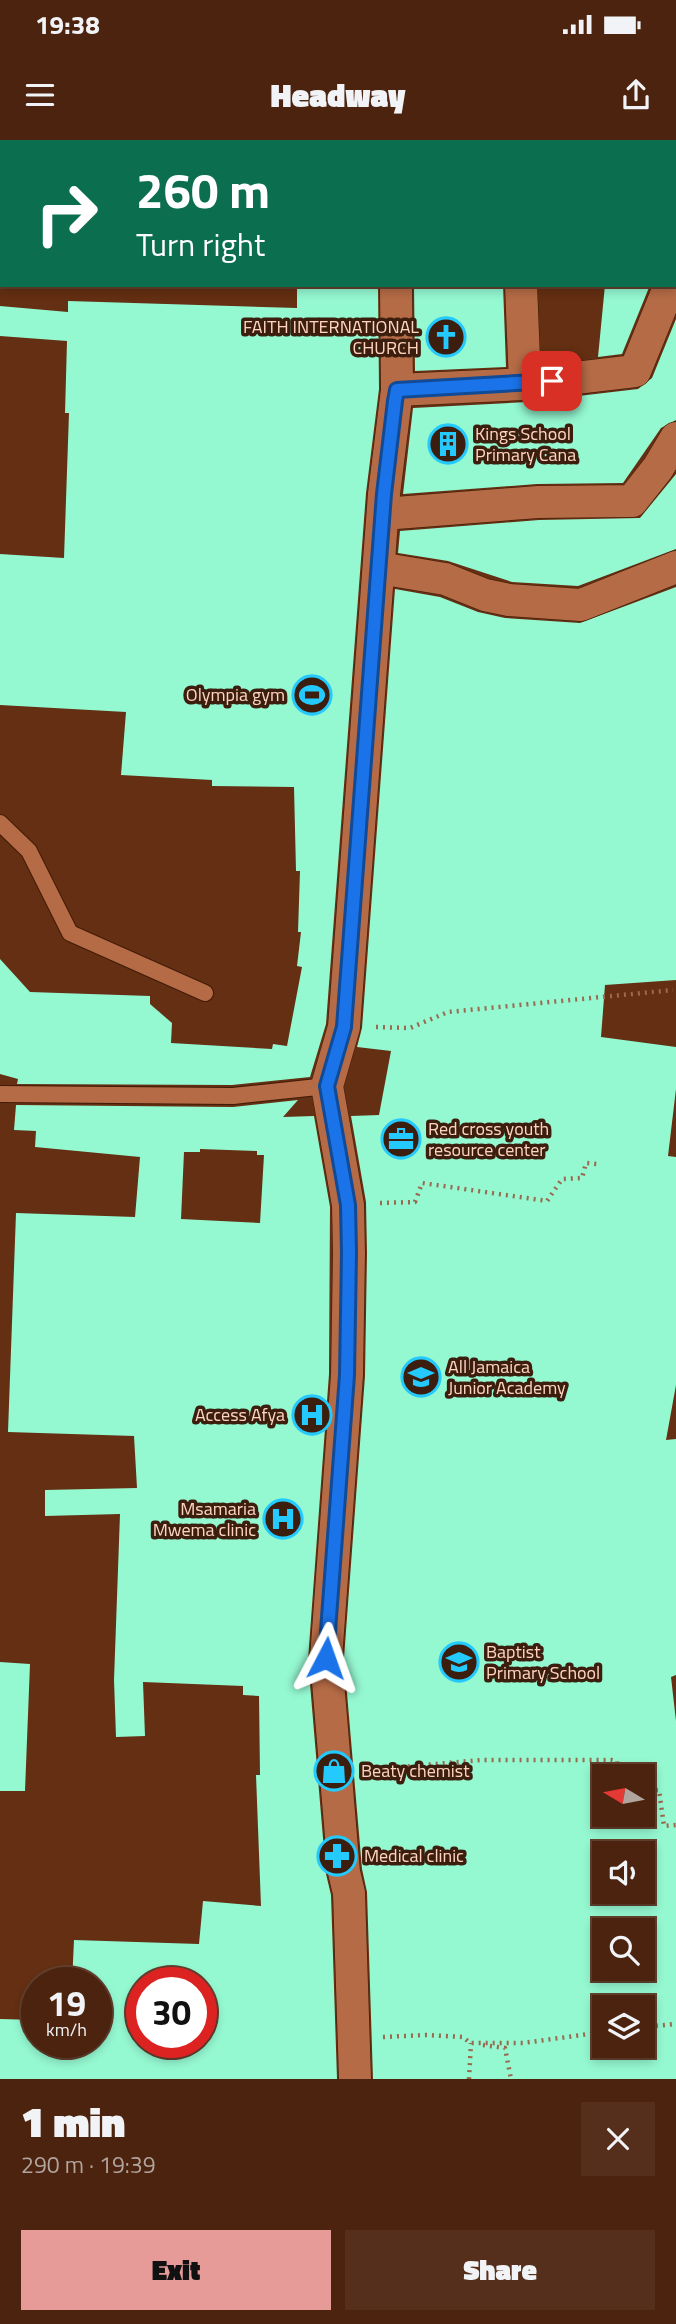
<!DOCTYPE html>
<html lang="en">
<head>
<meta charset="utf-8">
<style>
  :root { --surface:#4b230e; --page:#552f1c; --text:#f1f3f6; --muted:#b2a49e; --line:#62402e; --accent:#e69b98 }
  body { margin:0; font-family:"Titillium Web",sans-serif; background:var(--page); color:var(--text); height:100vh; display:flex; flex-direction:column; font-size:26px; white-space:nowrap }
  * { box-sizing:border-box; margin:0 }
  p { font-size:23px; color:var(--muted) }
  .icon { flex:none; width:38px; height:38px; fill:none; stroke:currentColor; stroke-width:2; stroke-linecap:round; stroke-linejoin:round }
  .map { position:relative; height:1939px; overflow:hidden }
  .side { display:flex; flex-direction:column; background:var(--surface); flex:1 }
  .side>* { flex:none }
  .guide { position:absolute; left:0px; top:0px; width:677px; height:147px; box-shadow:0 4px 10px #0003,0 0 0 2px var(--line); background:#0b6e4f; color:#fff; overflow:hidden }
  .needle { width:46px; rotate:280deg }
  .buttons { position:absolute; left:592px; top:1624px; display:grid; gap:14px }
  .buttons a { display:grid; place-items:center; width:63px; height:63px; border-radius:0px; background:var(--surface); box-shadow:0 4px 10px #0003,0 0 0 2px var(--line); font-size:35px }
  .speed { position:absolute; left:21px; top:1827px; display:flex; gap:14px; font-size:35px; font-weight:700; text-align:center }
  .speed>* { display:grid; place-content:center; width:91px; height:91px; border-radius:50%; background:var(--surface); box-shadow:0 4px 10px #0003,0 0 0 2px var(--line); line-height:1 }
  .speed small { font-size:18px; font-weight:400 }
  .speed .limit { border:10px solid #d22; background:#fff; color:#111 }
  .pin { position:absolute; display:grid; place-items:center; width:60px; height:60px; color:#fff; margin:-30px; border-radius:14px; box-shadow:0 4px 10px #0006 }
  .me { position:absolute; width:77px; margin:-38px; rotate:4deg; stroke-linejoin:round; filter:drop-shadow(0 0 5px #0008) }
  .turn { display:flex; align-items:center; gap:24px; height:147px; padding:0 21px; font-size:32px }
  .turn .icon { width:91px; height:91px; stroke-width:2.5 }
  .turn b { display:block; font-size:49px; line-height:60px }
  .round { display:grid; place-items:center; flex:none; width:74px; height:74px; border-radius:0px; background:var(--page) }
  .head { display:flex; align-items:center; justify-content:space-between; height:119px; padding:0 21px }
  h1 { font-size:42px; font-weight:800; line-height:52px }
  .button { display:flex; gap:14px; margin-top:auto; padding:14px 21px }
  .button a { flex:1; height:80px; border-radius:0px; background:var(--accent); color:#111; font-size:28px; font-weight:800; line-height:80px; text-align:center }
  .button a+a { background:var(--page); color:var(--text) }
  .status { display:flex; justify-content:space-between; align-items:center; height:49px; padding:0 35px; background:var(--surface); direction:ltr }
  .status svg { height:19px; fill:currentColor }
  header { display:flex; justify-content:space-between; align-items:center; height:91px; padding:0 21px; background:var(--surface); font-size:32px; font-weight:800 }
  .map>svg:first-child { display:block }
  .building { fill:#94f8d1; fill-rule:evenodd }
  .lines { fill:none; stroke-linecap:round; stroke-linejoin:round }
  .lane-casing { stroke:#401b07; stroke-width:18 }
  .street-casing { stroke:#401b07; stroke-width:33 }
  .path { stroke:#9a694f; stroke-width:4.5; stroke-dasharray:2 5; stroke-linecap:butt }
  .lane { stroke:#b56b46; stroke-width:16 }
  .street { stroke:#b56b46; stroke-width:32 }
  .route-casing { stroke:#114b97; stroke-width:18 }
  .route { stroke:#1a73e8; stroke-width:12 }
  .labels { text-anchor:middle; stroke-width:7; stroke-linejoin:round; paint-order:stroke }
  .poi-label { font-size:18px; fill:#ffd5c1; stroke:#3c1e0e; text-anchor:start }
</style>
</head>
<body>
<div class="status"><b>19:38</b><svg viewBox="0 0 49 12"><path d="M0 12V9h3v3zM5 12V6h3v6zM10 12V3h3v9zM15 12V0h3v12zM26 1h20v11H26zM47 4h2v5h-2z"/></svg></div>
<header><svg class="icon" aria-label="menu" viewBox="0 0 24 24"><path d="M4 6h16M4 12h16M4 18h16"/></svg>Headway<svg class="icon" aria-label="share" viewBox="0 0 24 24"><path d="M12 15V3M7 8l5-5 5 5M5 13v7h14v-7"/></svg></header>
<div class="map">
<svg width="676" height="1939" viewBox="0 0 676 1939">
  <rect width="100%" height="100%" fill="#642f12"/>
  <g class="building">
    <path d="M297,145H378L379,249L366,353L326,884L310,937L232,945L17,944L18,939L0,934V819L30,852L150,856V864L172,883L171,903L272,909L273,904L287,906L302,827L297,826L301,792H298L300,731H296L294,647L212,646V640L121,635L126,572L0,565V414L64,418L69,273H65L67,201L0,196V166L68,172V161L297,168Z"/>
    <path d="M414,145H503L506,227L415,231Z"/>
    <path d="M605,145H650L622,214L598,217Z"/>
    <path d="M676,179V280L661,288L623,343L537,344L403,354L413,268L527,262L638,249L652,238Z"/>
    <path d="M676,334V409L578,446L512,442L448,421L398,413L400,391L539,380L640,378Z"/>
    <path d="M676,447V840L605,845L601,897L676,907V949L668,1016L676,1017V1245L666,1300L676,1299V1535L671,1537L676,1581V1939H373L367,1752L362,1729L344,1518L365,1236L367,1113L366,1062L351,976L379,975L391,911L357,907L362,888L395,449L440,457L478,472L505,478L580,483ZM604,1636H642V1675H604ZM604,1713H642V1752H604ZM604,1790H642V1829H604ZM604,1867H642V1906H604Z"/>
    <path d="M298,960L283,977L314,976L330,1067L329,1234L308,1520L326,1734L331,1755L337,1939H0V1879L37,1880V1902H96V1843H72L74,1800L199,1804L203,1761L261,1766L256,1635H260L259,1556L243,1555V1546L143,1542L145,1596L116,1597L114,1540L120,1374L45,1376V1350L137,1348L134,1296L8,1292L16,1073L135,1077L140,1017L35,1007L36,991L14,990L16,965L233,967ZM200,1009L257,1011V1015H264L260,1083L181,1079L184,1012H200ZM142,1843H201V1902H142Z"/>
    <path d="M0,1522L30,1524L25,1651H0Z"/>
  </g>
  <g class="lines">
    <g class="lane-casing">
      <g id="lane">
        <path d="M0,683L29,711L70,793L205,853"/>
        <path d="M0,954L233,956L327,946"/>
      </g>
    </g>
    <g class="street-casing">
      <g id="street">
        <path d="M515,0V2"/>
        <path d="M397,2V0"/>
        <path d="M521,145L525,244"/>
        <path d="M397,250L525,244L635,231L670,145"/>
        <path d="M383,374L538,362L632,361L658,328L676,298"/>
        <path d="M379,428L445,439L485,455L509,460L581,465L676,427"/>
        <path d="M355,1939L349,1753L344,1732L326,1518L347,1235L349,1113L348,1065L327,946L344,887L384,354L397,250L396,145"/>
      </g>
    </g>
    <g class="path">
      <path d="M376,887L410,888L448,872L673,850"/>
      <path d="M380,1063L415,1062L422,1043L547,1061L562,1039L582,1038L586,1023L597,1024"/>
      <path d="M366,1630L481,1620H612L617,1621L618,1636"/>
      <path d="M642,1651L659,1650L664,1686L676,1685"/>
      <path d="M642,1887L676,1884"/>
      <path d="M383,1897L426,1895L463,1897L470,1903H523L604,1892"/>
      <path d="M483,1905L505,1908L511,1939"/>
      <path d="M469,1939L471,1903"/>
    </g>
    <use href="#lane" class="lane"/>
    <use href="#street" class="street"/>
  </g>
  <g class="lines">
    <g class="route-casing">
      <path id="route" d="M326,1518L347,1235L349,1113L348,1065L327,946L344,887L384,354L395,261L397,250L552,241"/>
    </g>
    <use href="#route" class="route"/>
  </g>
  <defs>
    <g id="church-ring" transform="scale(2.0125)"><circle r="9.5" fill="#3c1e0e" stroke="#24c9fe" stroke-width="1.5"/><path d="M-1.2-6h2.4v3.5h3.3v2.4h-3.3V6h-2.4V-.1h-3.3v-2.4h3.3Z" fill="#24c9fe"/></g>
    <g id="building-ring" transform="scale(2.0125)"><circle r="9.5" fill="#3c1e0e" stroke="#24c9fe" stroke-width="1.5"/><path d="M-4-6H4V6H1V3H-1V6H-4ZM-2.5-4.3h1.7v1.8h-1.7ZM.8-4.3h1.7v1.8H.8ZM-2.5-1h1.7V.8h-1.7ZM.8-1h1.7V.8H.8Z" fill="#24c9fe"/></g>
    <g id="stadium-ring" transform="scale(2.0125)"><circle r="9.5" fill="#3c1e0e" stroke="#24c9fe" stroke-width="1.5"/><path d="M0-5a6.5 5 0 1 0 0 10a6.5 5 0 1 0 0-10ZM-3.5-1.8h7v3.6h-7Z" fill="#24c9fe"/></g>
    <g id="office-ring" transform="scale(2.0125)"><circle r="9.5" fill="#3c1e0e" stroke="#24c9fe" stroke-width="1.5"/><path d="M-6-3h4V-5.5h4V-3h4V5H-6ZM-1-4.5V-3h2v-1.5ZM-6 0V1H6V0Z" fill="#24c9fe"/></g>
    <g id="school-ring" transform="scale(2.0125)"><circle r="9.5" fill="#3c1e0e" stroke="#24c9fe" stroke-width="1.5"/><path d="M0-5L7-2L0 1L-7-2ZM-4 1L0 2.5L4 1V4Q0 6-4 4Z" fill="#24c9fe"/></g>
    <g id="hospital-ring" transform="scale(2.0125)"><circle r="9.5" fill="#3c1e0e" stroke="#24c9fe" stroke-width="1.5"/><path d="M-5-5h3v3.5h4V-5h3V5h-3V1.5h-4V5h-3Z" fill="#24c9fe"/></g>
    <g id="shop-ring" transform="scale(2.0125)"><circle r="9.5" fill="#3c1e0e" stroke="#24c9fe" stroke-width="1.5"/><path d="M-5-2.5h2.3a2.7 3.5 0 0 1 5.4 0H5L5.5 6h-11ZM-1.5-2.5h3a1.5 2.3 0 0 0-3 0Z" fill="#24c9fe"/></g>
    <g id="pharmacy-ring" transform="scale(2.0125)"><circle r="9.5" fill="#3c1e0e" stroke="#24c9fe" stroke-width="1.5"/><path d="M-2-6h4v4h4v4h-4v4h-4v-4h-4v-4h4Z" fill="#24c9fe"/></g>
  </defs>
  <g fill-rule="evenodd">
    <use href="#church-ring" x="446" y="197"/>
    <use href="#building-ring" x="448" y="304"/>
    <use href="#stadium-ring" x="312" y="555"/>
    <use href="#office-ring" x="401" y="999"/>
    <use href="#school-ring" x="421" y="1237"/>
    <use href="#hospital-ring" x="312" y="1275"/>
    <use href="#hospital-ring" x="283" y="1379"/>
    <use href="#school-ring" x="459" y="1522"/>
    <use href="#shop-ring" x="334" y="1631"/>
    <use href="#pharmacy-ring" x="337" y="1716"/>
  </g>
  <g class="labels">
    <g class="poi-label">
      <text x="419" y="193" text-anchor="end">FAITH INTERNATIONAL<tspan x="419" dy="21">CHURCH</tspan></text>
      <text x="475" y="300">Kings School<tspan x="475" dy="21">Primary Cana</tspan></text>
      <text x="285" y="561" text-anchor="end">Olympia gym</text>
      <text x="428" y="995">Red cross youth<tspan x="428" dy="21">resource center</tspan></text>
      <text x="448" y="1233">All Jamaica<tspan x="448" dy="21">Junior Academy</tspan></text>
      <text x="285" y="1281" text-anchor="end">Access Afya</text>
      <text x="256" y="1375" text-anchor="end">Msamaria<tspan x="256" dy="21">Mwema clinic</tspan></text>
      <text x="486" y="1518">Baptist<tspan x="486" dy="21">Primary School</tspan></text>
      <text x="361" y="1637">Beaty chemist</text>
      <text x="364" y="1722">Medical clinic</text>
    </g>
  </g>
</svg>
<div class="buttons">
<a><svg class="needle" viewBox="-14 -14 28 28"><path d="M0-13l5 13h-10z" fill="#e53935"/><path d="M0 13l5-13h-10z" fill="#b2a49e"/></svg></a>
<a><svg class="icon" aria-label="sound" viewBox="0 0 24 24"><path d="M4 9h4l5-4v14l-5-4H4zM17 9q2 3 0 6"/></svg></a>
<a><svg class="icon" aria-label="search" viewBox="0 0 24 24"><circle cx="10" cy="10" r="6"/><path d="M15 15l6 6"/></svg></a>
<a><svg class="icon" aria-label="layers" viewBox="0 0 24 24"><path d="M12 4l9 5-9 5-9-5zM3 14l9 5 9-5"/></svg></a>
</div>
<div class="speed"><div>19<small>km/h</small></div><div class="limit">30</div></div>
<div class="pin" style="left:552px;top:241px;background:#d93025"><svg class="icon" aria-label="arrive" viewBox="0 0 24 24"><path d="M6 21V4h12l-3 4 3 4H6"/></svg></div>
<svg class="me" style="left:326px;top:1518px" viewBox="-20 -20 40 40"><path d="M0-17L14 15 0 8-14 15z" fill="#1a73e8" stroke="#fff" stroke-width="4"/></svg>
<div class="guide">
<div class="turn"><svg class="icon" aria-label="right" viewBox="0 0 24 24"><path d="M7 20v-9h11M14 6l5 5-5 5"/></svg><div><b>260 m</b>Turn right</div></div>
</div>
</div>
<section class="side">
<div class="head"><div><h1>1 min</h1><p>290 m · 19:39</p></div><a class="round"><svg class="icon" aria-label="close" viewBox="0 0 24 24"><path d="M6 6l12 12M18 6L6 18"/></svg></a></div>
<div class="button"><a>Exit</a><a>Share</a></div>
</section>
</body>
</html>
